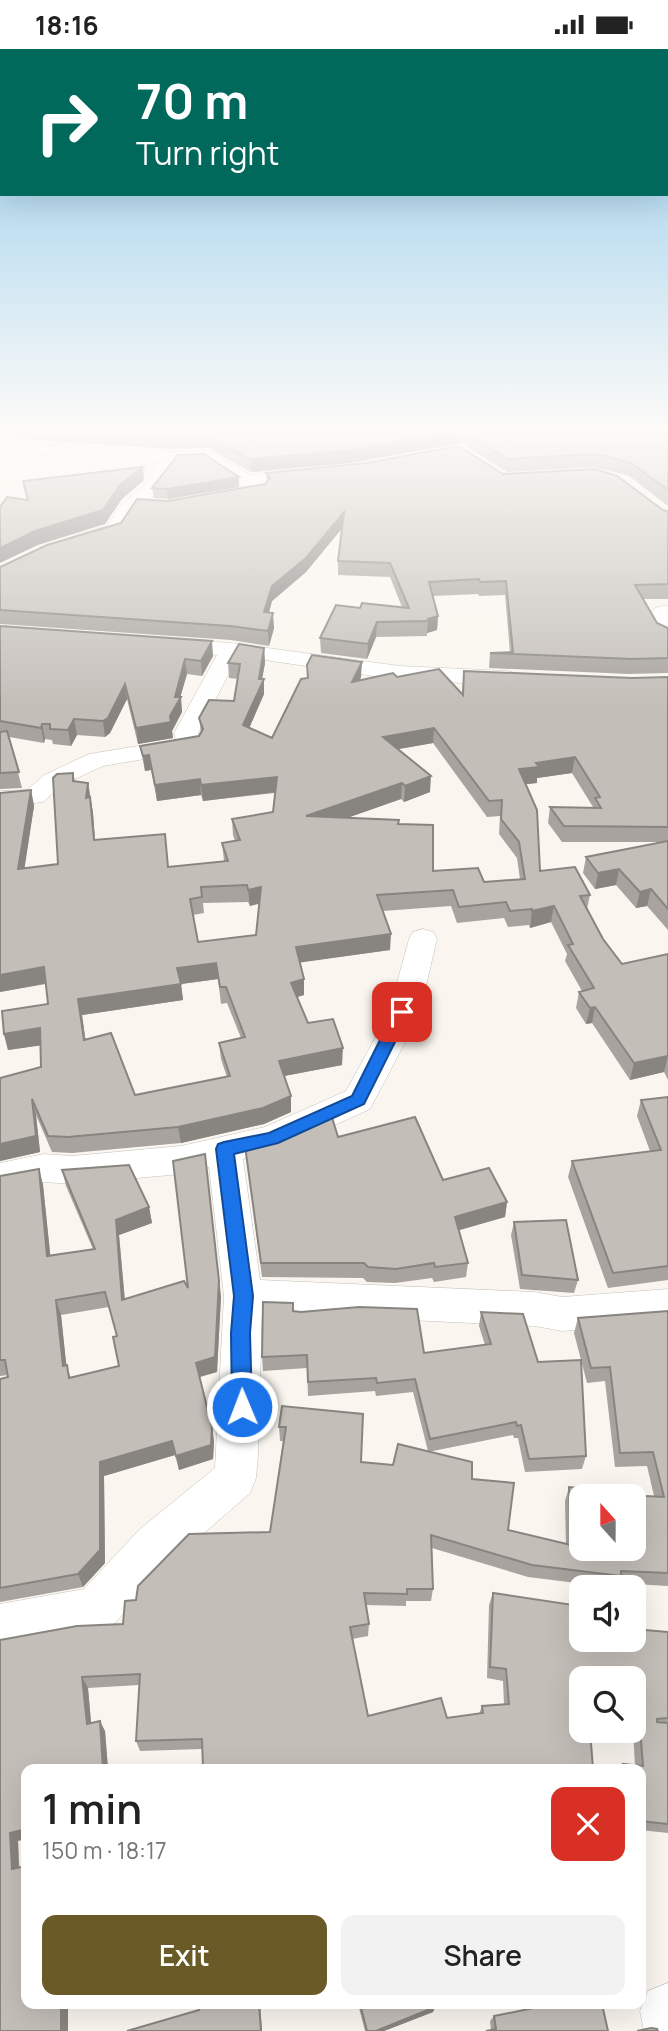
<!DOCTYPE html>
<html lang="en">
<head>
<meta charset="utf-8">
<style>
  :root { --surface:#fff; --page:#f2f2f2; --text:#222; --muted:#767676; --accent:#695a27 }
  body { margin:0; font-family:Manrope,sans-serif; background:var(--page); color:var(--text); height:100vh; display:flex; flex-direction:column; font-size:26px; white-space:nowrap }
  * { box-sizing:border-box; margin:0 }
  p { font-size:23px; color:var(--muted) }
  .icon { flex:none; width:38px; height:38px; fill:none; stroke:currentColor; stroke-width:2; stroke-linecap:round; stroke-linejoin:round }
  .map { position:relative; flex:1; overflow:hidden }
  .drawer { position:absolute; left:21px; top:1715px; width:625px; height:245px; display:flex; flex-direction:column; background:var(--surface); border-radius:14px; box-shadow:0 7px 28px #0002 }
  .drawer>* { flex:none }
  .guide { position:absolute; left:0px; top:0px; width:668px; height:147px; box-shadow:0 7px 28px #0002; background:#00695c; color:#fff; overflow:hidden }
  .needle { width:46px; rotate:339deg }
  .fabs { position:absolute; left:569px; top:1435px; display:grid; gap:14px }
  .fabs a { display:grid; place-items:center; width:77px; height:77px; border-radius:14px; background:var(--surface); box-shadow:0 7px 28px #0002; font-size:35px }
  .pin { position:absolute; display:grid; place-items:center; width:60px; height:60px; color:#fff; margin:-30px; border-radius:14px; box-shadow:0 4px 10px #0006 }
  .me { position:absolute; width:77px; margin:-38px; rotate:359deg; stroke-linejoin:round; filter:drop-shadow(0 0 5px #0008) }
  .turn { display:flex; align-items:center; gap:24px; height:147px; padding:0 21px; font-size:32px }
  .turn .icon { width:91px; height:91px; stroke-width:2.5 }
  .turn b { display:block; font-size:49px; line-height:60px }
  .round { display:grid; place-items:center; flex:none; width:74px; height:74px; border-radius:14px; background:var(--page) }
  .headline { display:flex; align-items:center; justify-content:space-between; height:119px; padding:0 21px }
  h1 { font-size:42px; font-weight:600; line-height:52px }
  .action { display:flex; gap:14px; margin-top:auto; padding:14px 21px }
  .action a { flex:1; height:80px; border-radius:14px; background:var(--accent); color:#fff; font-size:28px; font-weight:600; line-height:80px; text-align:center }
  .action a+a { background:var(--page); color:var(--text) }
  .status { display:flex; justify-content:space-between; align-items:center; height:49px; padding:0 35px; background:var(--surface); direction:ltr }
  .status svg { height:19px; fill:currentColor }
  .map>svg:first-child { display:block }
  .lines { fill:none; stroke-linecap:round; stroke-linejoin:round }
  .minor-casing { stroke:#c4c1ba; stroke-width:1 }
  .major-casing { stroke:#c4c1ba; stroke-width:2 }
  .minor { fill:#fff; fill-rule:evenodd }
  .major { fill:#fff; fill-rule:evenodd }
  .wall { fill:#a8a39e; fill-rule:evenodd }
  .shaded-wall { fill:#888581 }
  .building { fill:#c3beb8; stroke:#888581; stroke-width:2; fill-rule:evenodd }
  .route { fill:#1a73e8; stroke:#114b97; stroke-width:2 }
</style>
</head>
<body>
<div class="status"><b>18:16</b><svg viewBox="0 0 49 12"><path d="M0 12V9h3v3zM5 12V6h3v6zM10 12V3h3v9zM15 12V0h3v12zM26 1h20v11H26zM47 4h2v5h-2z"/></svg></div>
<div class="map">
<svg width="668" height="1982" viewBox="0 0 668 1982">
  <rect width="100%" height="100%" fill="#faf6ef"/>
  <g class="lines">
    <g class="minor-casing">
      <g id="minor">
        <path d="M0,394L172,403L208,402L250,426L309,420L318,425L309,430L261,435L268,442L265,446L249,447C244,435 220,417 205,413C198,410 185,413 177,413L158,442L131,467L122,485L81,496L72,490L74,486L107,477L118,460L145,435L159,412L0,404Z"/>
        <path d="M662,557H668V588L661,586L652,563L655,559Z"/>
        <path d="M169,590L231,594L400,617L507,622L515,624L518,629L515,634L507,636L400,631L238,607L198,684L202,696L198,701L103,717L62,736L43,753L0,758V742L27,741L44,726L89,705L176,691L174,684L217,606L161,601L158,596L161,591Z"/>
        <path d="M423,880L433,883L437,890L424,945L411,982L370,1060L284,1099L243,1110L260,1231L535,1243L562,1248L668,1240V1274L562,1282L535,1277L262,1264L258,1406L256,1429L250,1444L172,1512L112,1577L96,1584L0,1601V1555L84,1540L140,1480L215,1419L224,1247L209,1118L181,1125L72,1135L44,1133L0,1142V1114L44,1105L72,1107L181,1097L265,1078L346,1042L379,982L394,945L409,890L413,883Z"/>
        <path d="M668,1934V1982H644L640,1962L648,1942Z"/>
      </g>
    </g>
    <g class="major-casing">
      <path id="major" d="M4,381H25L7,398L0,400V384Z"/>
    </g>
    <use href="#minor" class="minor"/>
    <use href="#major" class="major"/>
  </g>
  <g class="wall">
    <path d="M17,381H668V457L629,427L595,418L507,423L461,394L350,414L251,423L208,399L172,400L19,390Z"/>
    <path d="M266,424L503,425L668,462V550H643L657,574L668,579V624L629,625L489,619L490,604L510,603L505,546L479,547L478,545L433,547L438,567L437,581L427,584V587L376,588L367,610L321,604L320,589L360,559L402,558L390,528L338,526V512L342,479L306,523L272,552L269,564L274,579L269,597L231,591L0,575V518L121,474L167,452L265,435L267,433Z"/>
    <path d="M239,438L168,450L154,449L152,439Z"/>
    <path d="M0,577L213,607L202,627L187,625L180,648L182,663L172,682L173,689L138,695L127,650L110,684L105,688L77,686L71,697L53,695L52,691L45,690L44,694L9,688L22,739L0,740Z"/>
    <path d="M264,599L265,614L262,630H264V645L249,679L272,689L361,628L360,631L397,628L462,645L464,622L632,629L668,628V881L647,857L636,859L616,836L595,840L583,824L586,808L661,793H562L548,774L550,758H593L572,724L537,729V734L526,735L540,822L590,846L587,860L603,890L622,915L668,905V1031L664,1023L630,1031L592,974L586,975L576,959L579,943L582,942L565,912L567,905L551,873L530,879L529,876L508,878L504,869L457,874L451,857L383,862L390,901L300,913L304,946L297,948L308,974L342,1016L284,1027L291,1047V1063L264,1075L181,1094L72,1104L52,1103L36,1066L40,1103L0,1112V1029L41,1018L40,996L8,1001L4,985L48,955L46,935L0,943V744L31,741L34,757L24,819L58,815L73,724L75,732L88,734L93,764L95,791L168,818L224,812L222,794L235,792L233,786L232,770L273,763L275,744L203,752L201,746L157,752L151,721L145,722L140,697L199,687L201,684L199,669L234,652L238,630L229,629L228,614ZM433,694L487,768L500,767L499,785L517,809L520,830L484,833L433,822L398,775L347,769L401,750L404,753L430,743L398,700ZM248,853L250,857L259,854L256,886L198,893L193,866L204,864L203,854ZM218,930L221,955L227,954L241,989L219,994L221,1010L227,1028L135,1046L85,990L82,966L183,951L181,935Z"/>
    <path d="M668,1048V1231L608,1239L568,1128L572,1112L650,1102L637,1067L641,1051Z"/>
    <path d="M245,1097L443,1131L507,1153L505,1168L458,1181L468,1214L466,1228L434,1233L432,1229L395,1234L367,1233L363,1229L262,1228Z"/>
    <path d="M39,1120L43,1136L50,1206L93,1200L66,1137L62,1121L149,1158L152,1174L119,1186L125,1251L188,1239L221,1247L217,1323L200,1328L214,1392L213,1410L179,1421L175,1406L104,1427L105,1514L83,1538L0,1553V1330L8,1328V1326L0,1327V1127ZM109,1258L117,1288L119,1317L71,1329L66,1316L61,1266Z"/>
    <path d="M514,1173L578,1231L574,1244L520,1240L511,1186Z"/>
    <path d="M293,1262L424,1304L485,1296L479,1277L481,1263L538,1313L586,1407L582,1420L525,1423L518,1389H514L513,1386L428,1403L472,1430L508,1481L566,1495L565,1452L569,1438L581,1500H634V1447H624L625,1446L654,1447L647,1417L615,1418L605,1332L587,1334L574,1284L578,1269L668,1262V1537L617,1534L616,1538H609L528,1528L432,1499L433,1540L431,1552H406V1557L366,1556L369,1575L368,1587L352,1590L368,1667L447,1669L479,1665L482,1657L504,1656L503,1632L487,1629L489,1556L493,1544L581,1575L668,1583V1784L640,1781V1720H619L623,1715L635,1716L633,1682L634,1629H581L593,1719L592,1720H203L202,1700L140,1702L136,1692L139,1636L88,1639L91,1674L105,1682L108,1720H26L18,1792L26,1955H68V1982H0V1591L123,1575L136,1551L270,1483L283,1392H280L279,1378L282,1357L361,1413L393,1416L428,1402L413,1343L376,1347L375,1342L308,1347L307,1319L263,1322L262,1308Z"/>
    <path d="M358,1955H434L435,1958L433,1963L384,1982H365Z"/>
    <path d="M546,1955H602L491,1981L490,1972L494,1967L547,1956Z"/>
  </g>
  <g class="shaded-wall">
    <path d="M461,382V394L350,414L251,423L250,410Z"/>
    <path d="M143,418L144,431L122,450L105,475L38,496L0,514V499L120,436Z"/>
    <path d="M239,428V438L168,450L167,440Z"/>
    <path d="M344,463V477L306,523L272,552L265,578L264,563L272,537Z"/>
    <path d="M273,564L274,579L269,597L268,582Z"/>
    <path d="M438,567L437,581L427,584L428,570Z"/>
    <path d="M377,573L376,588L367,610L368,595Z"/>
    <path d="M212,592L213,607L202,627L201,612Z"/>
    <path d="M264,599L265,614L261,636L264,630V645L244,691L243,676L259,630Z"/>
    <path d="M185,610L187,625L180,649L181,648L182,663L172,682L173,689L138,695L136,679L175,648Z"/>
    <path d="M362,613L361,628L352,648V633Z"/>
    <path d="M125,635L127,650L110,684L105,688L103,672Z"/>
    <path d="M74,670L77,686L71,697L68,681Z"/>
    <path d="M42,675L45,690L44,694L41,679Z"/>
    <path d="M434,679L433,694L382,703L383,688Z"/>
    <path d="M149,706L151,721L145,722L143,707Z"/>
    <path d="M575,708L572,724L537,729V734L517,736L519,720L536,714Z"/>
    <path d="M431,727L430,743L404,753L405,737Z"/>
    <path d="M277,728V743L203,752L201,736Z"/>
    <path d="M200,730L201,746L157,752L155,736Z"/>
    <path d="M88,734L93,764L96,807L86,749Z"/>
    <path d="M402,734L401,750L307,783L306,767Z"/>
    <path d="M31,741L34,757L22,836L18,820Z"/>
    <path d="M619,820L616,836L595,840L598,824Z"/>
    <path d="M261,838L262,854L250,857L248,841Z"/>
    <path d="M651,840L647,857L636,859L640,843Z"/>
    <path d="M554,857L551,873L530,879L532,862Z"/>
    <path d="M391,885L390,901L297,914L296,898Z"/>
    <path d="M216,914L218,930L181,935L183,951L82,966L88,1007L78,950L177,919Z"/>
    <path d="M44,918L48,934L0,943V926Z"/>
    <path d="M304,930V946L291,950V934Z"/>
    <path d="M595,958L592,974L586,975L590,959Z"/>
    <path d="M40,979L44,996L8,1001L4,985Z"/>
    <path d="M343,999L342,1016L279,1028V1012Z"/>
    <path d="M668,1007L664,1023L630,1031L634,1014Z"/>
    <path d="M291,1047V1063L264,1075L181,1094L178,1078Z"/>
    <path d="M32,1050L36,1066L40,1103L0,1112V1095Z"/>
    <path d="M205,1105L221,1247L217,1323L199,1328L196,1314Z"/>
    <path d="M39,1120L43,1136L52,1222L47,1207Z"/>
    <path d="M507,1153L505,1168L453,1183L455,1168Z"/>
    <path d="M149,1158L152,1174L119,1186L126,1266L122,1251L116,1171Z"/>
    <path d="M56,1251L61,1266L68,1331L63,1317Z"/>
    <path d="M212,1378L214,1392L213,1410L179,1421L176,1407Z"/>
    <path d="M172,1392L175,1406L104,1427L105,1514L83,1538L78,1525L100,1413Z"/>
    <path d="M82,1628L88,1639L92,1685L87,1675Z"/>
    <path d="M100,1672L105,1682L108,1720H103Z"/>
    <path d="M26,1780V1790L18,1792L19,1827L12,1820L10,1784Z"/>
    <rect x="61" y="1955" width="7" height="27"/>
    <path d="M259,1955H260L262,1982H261Z"/>
    <path d="M435,1958L433,1963L384,1982H376Z"/>
  </g>
  <g class="building">
    <path d="M63,381H668V441L631,414L597,405L508,410L461,382L350,401L250,410L207,387L171,388Z"/>
    <path d="M458,397L503,425L596,420L617,427L663,461L668,462V535L635,536L657,574L668,579V609L632,610L490,604L513,603L506,532L480,533L479,530L429,533L438,567L428,570L427,572L377,573L368,595L320,589L336,556L360,559L362,554L409,559L390,514L338,512L344,463L306,509L272,537L264,563L273,564L268,582L230,577L0,561V518L47,496L121,474L137,450L167,452L265,435L270,429L266,424L366,414Z"/>
    <path d="M204,405L239,428L167,440L152,439L178,406Z"/>
    <path d="M143,418L120,436L103,461L35,482L0,499V458L7,448L28,451L23,432Z"/>
    <path d="M0,577L212,592L201,612L185,610L175,648H181L170,667L171,673L136,679L125,635L108,669L103,672L74,670L68,681L50,680V675H42L41,679L0,672Z"/>
    <path d="M239,595L264,599L259,630H264L243,676L272,689L301,630L308,629L307,616L312,606L362,613L352,633L393,624L397,628L439,620L463,646L464,622L632,629L668,628V778L564,777L550,758L601,759L595,749L600,748L575,708L536,714L539,718L519,720L537,761L540,822L575,818L590,846L580,847L603,890L622,915L668,905V1007L634,1014L595,958L590,959L579,943L594,939L568,896L573,895L554,857L532,862V860L510,862L506,853L459,858L453,841L377,846L391,885L296,898L304,930L291,934L308,974L333,970L343,999L279,1012L291,1047L263,1059L178,1078L68,1088L48,1087L32,1050L36,1087L0,1095V1029L41,1018L40,979L4,985L2,962L48,955L44,918L0,926V744L31,741L18,820L58,815L53,729L57,725L73,724V732L88,734L86,749L90,748L94,791L165,785L168,818L228,812L222,794L240,791L232,770L273,763L277,728L201,736L200,730L155,736L149,706L143,707L140,697L199,687L203,680L199,669L209,651L234,652L240,615L228,614ZM434,679L489,752L502,751L501,770L519,793L525,830L484,833L478,819L433,822V776L398,775L399,771L306,767L402,734L405,737L431,727L383,688ZM247,836L248,841L261,838L256,886L198,893L190,850L202,848L201,838ZM216,914L220,938H226L245,988L219,994L230,1027L135,1046L111,984L84,991L78,950L181,935L177,919Z"/>
    <path d="M7,682L19,723L0,724V683Z"/>
    <path d="M668,792V860L651,840L640,843L619,820L598,824L586,808Z"/>
    <path d="M668,1048V1217L613,1224L572,1112L661,1101L641,1051Z"/>
    <path d="M331,1065L338,1088L415,1068L443,1131L489,1119L507,1153L455,1168L468,1214L435,1218L434,1214L396,1220L368,1218L364,1214H261L245,1097L284,1086Z"/>
    <path d="M205,1105L219,1232L215,1308L196,1314L212,1378L211,1396L176,1407L172,1392L100,1413V1501L78,1525L0,1539V1330L8,1328L5,1311H0V1127L39,1120L47,1207L95,1200L62,1121L129,1116L149,1158L116,1171L122,1251L184,1232L188,1239L173,1112ZM105,1243L117,1287L113,1288L119,1317L69,1329L67,1316L63,1317L56,1251Z"/>
    <path d="M566,1171L578,1231L522,1226L514,1173Z"/>
    <path d="M263,1253L293,1254V1262L301,1263L359,1258L417,1260L424,1304L491,1295L481,1263L523,1265L538,1313L581,1311L586,1407L529,1410L521,1376L517,1377L516,1373L430,1390L415,1330L377,1334L376,1329L308,1333L307,1306L262,1308Z"/>
    <path d="M668,1262V1524L621,1522V1527L532,1516L431,1486L433,1540H407V1545L364,1544L369,1575L350,1578L368,1667L441,1649L447,1669L483,1664L482,1657L509,1655L506,1620L490,1618L493,1544L580,1557L581,1591H634V1580L668,1583V1669L657,1670V1673L668,1674V1775L640,1772V1720H624L623,1715L643,1717L638,1653L634,1652V1629H581V1682H590L593,1719L529,1720H203L202,1690L136,1692L140,1625L82,1628L87,1675L100,1672L103,1720H26V1780L10,1784L12,1820L26,1817V1955H61V1982H0V1591L77,1577L123,1575L125,1552L136,1551L138,1537L189,1485L270,1483L286,1378H279L282,1357L363,1365L361,1413L393,1416L398,1395L472,1413V1430L514,1434L508,1481L571,1496L569,1438L589,1440V1447H581V1500H634V1447H625V1446L664,1448L653,1403L620,1404L610,1318L591,1319L578,1269Z"/>
    <path d="M199,1955H259L261,1982H127L199,1961Z"/>
    <path d="M360,1955H434L435,1958L376,1982H367Z"/>
    <path d="M553,1955H602L608,1982H486L496,1980L494,1967Z"/>
    <path d="M651,1979L657,1980L658,1982H637Z"/>
  </g>
  <linearGradient id="sky" x2="0" y2="1"><stop stop-color="#8ec9eb"/><stop offset="0.58" stop-color="#fdfbf8"/><stop offset="1" stop-color="#fdfbf8" stop-opacity="0"/></linearGradient>
  <rect width="668" height="658" fill="url(#sky)"/>
  <path class="route" d="M402,958L410,963L364,1055L278,1094L234,1105L253,1247L250,1284L252,1358L249,1365L242,1367L235,1365L232,1358L231,1284L234,1247L216,1100L218,1095L224,1093L269,1084L352,1047L394,963Z"/>
</svg>
<div class="fabs">
<a><svg class="needle" viewBox="-14 -14 28 28"><path d="M0-13l5 13h-10z" fill="#e53935"/><path d="M0 13l5-13h-10z" fill="#767676"/></svg></a>
<a><svg class="icon" aria-label="sound" viewBox="0 0 24 24"><path d="M4 9h4l5-4v14l-5-4H4zM17 9q2 3 0 6"/></svg></a>
<a><svg class="icon" aria-label="search" viewBox="0 0 24 24"><circle cx="10" cy="10" r="6"/><path d="M15 15l6 6"/></svg></a>
</div>
<div class="pin" style="left:402px;top:963px;background:#d93025"><svg class="icon" aria-label="arrive" viewBox="0 0 24 24"><path d="M6 21V4h12l-3 4 3 4H6"/></svg></div>
<svg class="me" style="left:242px;top:1358px" viewBox="-20 -20 40 40"><circle r="17" fill="#1a73e8" stroke="#fff" stroke-width="3"/><path d="M0-11L8 9 0 5-8 9z" fill="#fff"/></svg>
<div class="guide">
<div class="turn"><svg class="icon" aria-label="right" viewBox="0 0 24 24"><path d="M7 20v-9h11M14 6l5 5-5 5"/></svg><div><b>70 m</b>Turn right</div></div>
</div>
<section class="drawer">
<div class="headline"><div><h1>1 min</h1><p>150 m · 18:17</p></div><a class="round" style="background:#d93025;color:#fff"><svg class="icon" aria-label="close" viewBox="0 0 24 24"><path d="M6 6l12 12M18 6L6 18"/></svg></a></div>
<div class="action"><a>Exit</a><a>Share</a></div>
</section>
</div>
</body>
</html>
